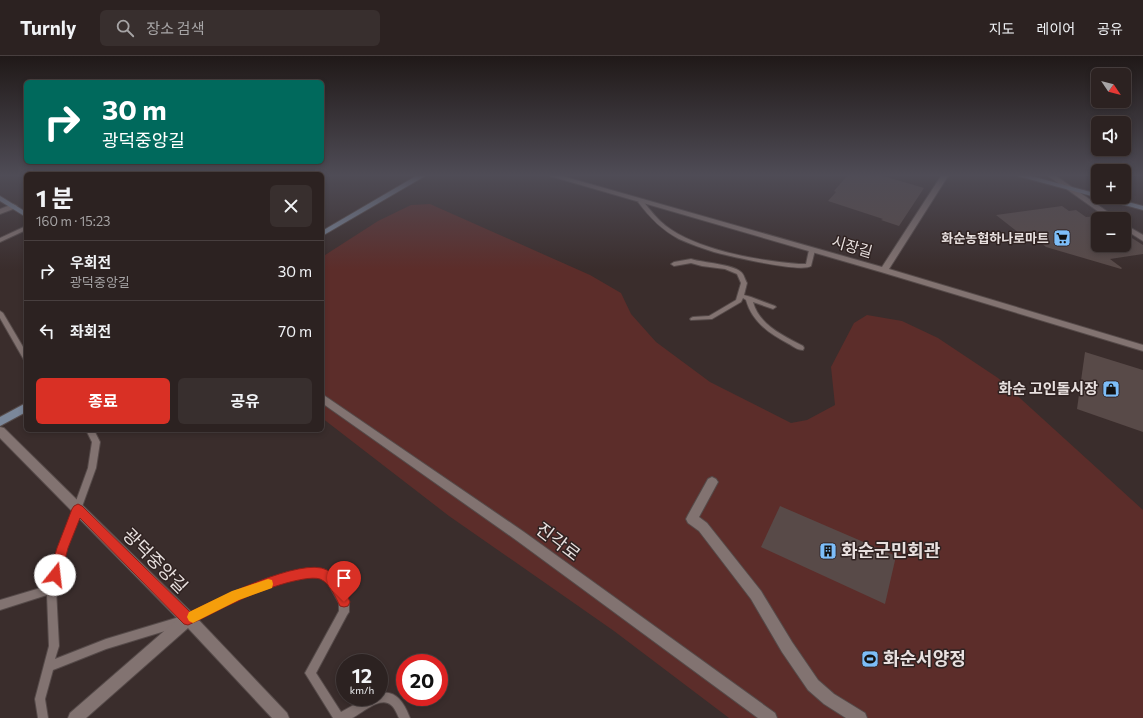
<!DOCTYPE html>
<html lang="ko">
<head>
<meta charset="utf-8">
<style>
  :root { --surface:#2c2221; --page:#382f2e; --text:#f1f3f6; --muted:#a6a4a5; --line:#483f3f; --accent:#d93025 }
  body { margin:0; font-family:Commissioner,"Noto Sans KR",sans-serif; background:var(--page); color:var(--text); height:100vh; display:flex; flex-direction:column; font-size:15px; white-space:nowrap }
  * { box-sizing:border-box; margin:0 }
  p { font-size:13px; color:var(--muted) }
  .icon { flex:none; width:22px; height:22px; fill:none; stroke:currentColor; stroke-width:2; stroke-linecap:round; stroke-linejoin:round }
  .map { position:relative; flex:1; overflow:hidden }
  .sheet { position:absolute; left:24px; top:116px; width:300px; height:260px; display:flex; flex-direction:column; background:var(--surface); border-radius:6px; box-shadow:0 2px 6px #0003,0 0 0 1px var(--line) }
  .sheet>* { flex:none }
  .guide { position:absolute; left:24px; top:24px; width:300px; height:84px; border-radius:6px; box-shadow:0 2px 6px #0003,0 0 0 1px var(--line); background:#00695c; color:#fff; overflow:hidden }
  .needle { width:26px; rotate:125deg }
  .tools { position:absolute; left:1091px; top:12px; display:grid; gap:8px }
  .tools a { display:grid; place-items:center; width:40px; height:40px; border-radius:6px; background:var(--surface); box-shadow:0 2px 6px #0003,0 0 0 1px var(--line); font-size:20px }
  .speed { position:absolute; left:336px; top:598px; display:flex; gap:8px; font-size:20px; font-weight:700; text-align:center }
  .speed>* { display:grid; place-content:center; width:52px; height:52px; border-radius:50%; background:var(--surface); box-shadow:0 2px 6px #0003,0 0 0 1px var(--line); line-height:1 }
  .speed small { font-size:10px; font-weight:400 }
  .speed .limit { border:6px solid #d22; background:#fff; color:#111 }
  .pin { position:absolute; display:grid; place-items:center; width:34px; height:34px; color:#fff; margin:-41px -17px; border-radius:50% 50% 50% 0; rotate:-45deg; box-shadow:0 0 4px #0007 }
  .pin .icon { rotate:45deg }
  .me { position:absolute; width:44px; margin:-22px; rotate:16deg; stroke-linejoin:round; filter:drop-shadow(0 0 3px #0008) }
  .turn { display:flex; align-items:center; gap:14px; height:84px; padding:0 12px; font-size:18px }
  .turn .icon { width:52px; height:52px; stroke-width:2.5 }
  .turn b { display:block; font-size:28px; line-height:34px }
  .round { display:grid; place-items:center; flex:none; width:42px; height:42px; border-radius:6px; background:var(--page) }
  .summary { display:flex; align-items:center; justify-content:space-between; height:68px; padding:0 12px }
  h1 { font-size:24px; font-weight:700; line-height:30px }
  .action { display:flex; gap:8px; margin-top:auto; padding:8px 12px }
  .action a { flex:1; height:46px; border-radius:6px; background:var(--accent); color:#fff; font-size:16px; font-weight:700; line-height:46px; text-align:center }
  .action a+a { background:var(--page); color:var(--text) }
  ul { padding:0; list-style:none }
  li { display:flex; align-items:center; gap:12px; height:60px; padding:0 12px; border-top:1px solid var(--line) }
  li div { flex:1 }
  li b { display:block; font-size:15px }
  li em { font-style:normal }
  header { display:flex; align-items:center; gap:24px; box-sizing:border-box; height:56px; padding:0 20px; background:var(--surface); border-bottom:1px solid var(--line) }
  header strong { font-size:19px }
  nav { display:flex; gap:22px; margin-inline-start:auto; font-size:14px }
  .search { width:280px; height:36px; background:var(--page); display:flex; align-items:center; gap:10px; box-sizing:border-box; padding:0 14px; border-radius:6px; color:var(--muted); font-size:15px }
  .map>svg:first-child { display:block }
  .green { fill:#5c2d2a }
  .building { fill:#584a48 }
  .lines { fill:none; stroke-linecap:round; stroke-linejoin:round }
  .lane-casing { stroke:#554a49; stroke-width:2 }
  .street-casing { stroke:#554a49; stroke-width:2 }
  .secondary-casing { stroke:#554a49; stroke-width:2 }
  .lane { fill:#827371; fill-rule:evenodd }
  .street { fill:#827371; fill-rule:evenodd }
  .secondary { fill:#7b879a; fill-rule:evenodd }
  .route { fill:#d93025; stroke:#8d1f18 }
  .slow { fill:#f59e0b }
  .labels { text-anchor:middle; stroke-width:3; stroke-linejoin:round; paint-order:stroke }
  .far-poi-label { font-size:13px; font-weight:bold; fill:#e8e0df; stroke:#302322; text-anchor:end }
  .street-label { font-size:15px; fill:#e8e0df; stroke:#302322 }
  .poi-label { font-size:15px; font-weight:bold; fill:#e8e0df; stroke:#302322; text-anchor:end }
  .near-street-label { font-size:18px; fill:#e8e0df; stroke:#302322 }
  .near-poi-label { font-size:18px; font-weight:bold; fill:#e8e0df; stroke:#302322; text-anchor:start }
</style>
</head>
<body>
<header>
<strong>Turnly</strong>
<div class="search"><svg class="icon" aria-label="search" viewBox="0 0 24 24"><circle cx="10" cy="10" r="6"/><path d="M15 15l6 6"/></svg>장소 검색</div>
<nav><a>지도</a><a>레이어</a><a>공유</a></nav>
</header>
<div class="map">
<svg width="1143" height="662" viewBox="0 0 1143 662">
  <rect width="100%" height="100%" fill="#3a2d2c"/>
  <path class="green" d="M430,148L590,219L621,237L631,258L656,286L710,326L791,367L807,364L835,349L831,311L854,267L867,259L902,265L938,282L998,322L1143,454V662H729L614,575L449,460L322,362V201L378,165L411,149Z"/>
  <g class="building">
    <path d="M847,120H883L924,132L899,170L881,164L883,163L828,145L836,136L834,135Z"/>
    <path d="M1062,150L1069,155L1076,154L1086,161L1098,160V189H1124V177L1143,189V198L1110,203L1122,212L1121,213L1046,191L1041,187L1033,188L996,159Z"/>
    <path d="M1085,296L1143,314V376L1077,353Z"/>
    <path d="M780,450L896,500L885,548L761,491Z"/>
  </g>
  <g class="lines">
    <g class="lane-casing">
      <g id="lane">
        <path d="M641,144L643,145C650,154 657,163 666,170C697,194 760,205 799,208H806L809,194L812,192L815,194L811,210C801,217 729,200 714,196C702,192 690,188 679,183C662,174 650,162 638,146Z"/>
        <path d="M26,170V174L0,186V182Z"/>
        <path d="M691,203C704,207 732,208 741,216C744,218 745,224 747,227L744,239L751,241L775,250L776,251L773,253L753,246C759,269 784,280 803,290L804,292L803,294C798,294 794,291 789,288C770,278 752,266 746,244L743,242L741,246L712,263L691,264L690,263L691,262L693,261L709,260L736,244L741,227L737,218L725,213L702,210L691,207L674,210L671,208L674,206Z"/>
        <path d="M0,255L3,257L26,296V304H24L0,262Z"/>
        <path d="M86,374H94L100,386L96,412L67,492L56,533L59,590L55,603L106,583L186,559L236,535L290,516L314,512L326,515L333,520L349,546V556L347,559L316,617L341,656L368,641H379V637C397,634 404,647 410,662H399C397,658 395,652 391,649C381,639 361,658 352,662C347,662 338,662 333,662L305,617L339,555V547L327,526L321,522L314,520L290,524L238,543L188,568L106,593L53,614L45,643L48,662H38L35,643L49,590L47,539L0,554V544L47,530L59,492L88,412L92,386Z"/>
      </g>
    </g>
    <g class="street-casing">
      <g id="street">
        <path d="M550,120H562L882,211L941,120H948L889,213L1143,289V295L881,216Z"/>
        <path d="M1048,120H1056L1118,163H1109Z"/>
        <path d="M13,148L17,150L16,152L0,158V153Z"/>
        <path d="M1124,168L1143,179V185L1124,173Z"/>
        <path d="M322,338L524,476L775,657L777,662H758L516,484L322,347Z"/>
        <path d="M0,371L4,372L193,558L287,657L289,662H272L188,572L86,662H68L70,657L178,563L0,382Z"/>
        <path d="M712,421L716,423L718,426L699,461L707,467L761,535L792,586L818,624L834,638L865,657L867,662H846L824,648L808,634L782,596L751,543L699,475L688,467L686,463L688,459L708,423Z"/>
      </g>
    </g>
    <g class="secondary-casing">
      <g id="secondary">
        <path d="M416,120H425L322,180V175Z"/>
        <path d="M1018,120H1031L1098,138V141H1109L1143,150V154Z"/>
        <path d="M0,140L26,156V161L0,145Z"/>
        <path d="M26,347V356L0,370V361Z"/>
      </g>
    </g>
    <use href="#lane" class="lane"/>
    <use href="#street" class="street"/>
    <use href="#secondary" class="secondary"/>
  </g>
  <linearGradient id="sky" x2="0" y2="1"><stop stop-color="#201918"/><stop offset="0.56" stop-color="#4f4c56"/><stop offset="1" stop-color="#4f4c56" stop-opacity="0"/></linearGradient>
  <rect width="1143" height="213" fill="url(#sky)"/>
  <path class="route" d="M78,448L82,450L190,556C215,544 302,500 327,514C338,520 345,534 350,546L348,550L344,551L340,550C336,542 329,526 320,523C305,518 253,537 238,545C221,552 205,562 188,569L184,568L80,462L68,492L61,519L59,523L55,525L51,523L49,519L57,492L72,453L74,450Z"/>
  <path class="slow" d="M268,523L272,524L273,528L272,532L239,544L193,567L189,565L187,561L189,556L232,535Z"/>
  <defs>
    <g id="supermarket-square" transform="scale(0.9)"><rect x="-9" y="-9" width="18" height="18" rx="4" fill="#7dbef9" stroke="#302322"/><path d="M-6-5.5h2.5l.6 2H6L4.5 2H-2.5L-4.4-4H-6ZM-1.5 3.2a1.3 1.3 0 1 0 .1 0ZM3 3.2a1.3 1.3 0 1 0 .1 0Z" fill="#111"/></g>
    <g id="shop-square" transform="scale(0.9)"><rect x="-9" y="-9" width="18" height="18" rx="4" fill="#7dbef9" stroke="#302322"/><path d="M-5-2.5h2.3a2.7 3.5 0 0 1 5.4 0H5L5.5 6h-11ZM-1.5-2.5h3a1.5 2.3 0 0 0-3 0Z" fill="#111"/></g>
    <g id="building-square" transform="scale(0.9)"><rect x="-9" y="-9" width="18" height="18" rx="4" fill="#7dbef9" stroke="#302322"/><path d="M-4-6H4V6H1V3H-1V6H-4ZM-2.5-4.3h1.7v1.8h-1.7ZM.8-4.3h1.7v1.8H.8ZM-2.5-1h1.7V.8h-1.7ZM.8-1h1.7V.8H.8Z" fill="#111"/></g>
    <g id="stadium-square" transform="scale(0.9)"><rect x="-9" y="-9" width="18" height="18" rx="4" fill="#7dbef9" stroke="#302322"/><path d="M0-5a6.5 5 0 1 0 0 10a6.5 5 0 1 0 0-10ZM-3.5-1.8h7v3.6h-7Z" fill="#111"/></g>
  </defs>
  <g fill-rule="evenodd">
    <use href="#supermarket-square" x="1062" y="182"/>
    <use href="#shop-square" x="1111" y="333"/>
    <use href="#building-square" x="828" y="495"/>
    <use href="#stadium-square" x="870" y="603"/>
  </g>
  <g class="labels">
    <g class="far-poi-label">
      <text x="1049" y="187">화순농협하나로마트</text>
    </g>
    <g class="street-label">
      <text transform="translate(852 191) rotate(16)" y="5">시장길</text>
    </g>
    <g class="poi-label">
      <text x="1098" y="338">화순 고인돌시장</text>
    </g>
    <g class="near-street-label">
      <text transform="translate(558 486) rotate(37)" y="6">진각로</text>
      <text transform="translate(155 505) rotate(45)" y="6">광덕중앙길</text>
    </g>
    <g class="near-poi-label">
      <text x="841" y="501">화순군민회관</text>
      <text x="883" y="609">화순서양정</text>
    </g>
  </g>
</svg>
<div class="tools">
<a><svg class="needle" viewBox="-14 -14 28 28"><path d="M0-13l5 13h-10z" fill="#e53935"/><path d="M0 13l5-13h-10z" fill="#a6a4a5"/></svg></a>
<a><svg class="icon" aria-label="sound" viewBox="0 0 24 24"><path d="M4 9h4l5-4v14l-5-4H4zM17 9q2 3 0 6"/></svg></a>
<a>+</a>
<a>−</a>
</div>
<div class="speed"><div>12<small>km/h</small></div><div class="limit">20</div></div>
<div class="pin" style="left:344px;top:546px;background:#d93025"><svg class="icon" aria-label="arrive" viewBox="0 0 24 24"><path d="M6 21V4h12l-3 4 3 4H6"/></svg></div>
<svg class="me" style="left:55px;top:519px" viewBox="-20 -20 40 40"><circle r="19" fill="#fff"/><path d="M0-13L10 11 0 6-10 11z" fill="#d93025"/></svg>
<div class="guide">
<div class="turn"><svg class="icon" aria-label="right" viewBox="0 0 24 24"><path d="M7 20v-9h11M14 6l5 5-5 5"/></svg><div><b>30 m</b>광덕중앙길</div></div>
</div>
<section class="sheet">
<div class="summary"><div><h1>1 분</h1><p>160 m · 15:23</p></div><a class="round"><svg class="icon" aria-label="close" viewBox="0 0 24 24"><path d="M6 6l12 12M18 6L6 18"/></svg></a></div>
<ul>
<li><svg class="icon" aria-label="right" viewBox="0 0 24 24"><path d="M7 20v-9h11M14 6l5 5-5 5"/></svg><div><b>우회전</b><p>광덕중앙길</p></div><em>30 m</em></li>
<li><svg class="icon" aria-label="left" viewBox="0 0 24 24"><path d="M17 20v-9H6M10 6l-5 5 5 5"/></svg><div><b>좌회전</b></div><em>70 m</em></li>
</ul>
<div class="action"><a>종료</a><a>공유</a></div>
</section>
</div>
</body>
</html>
